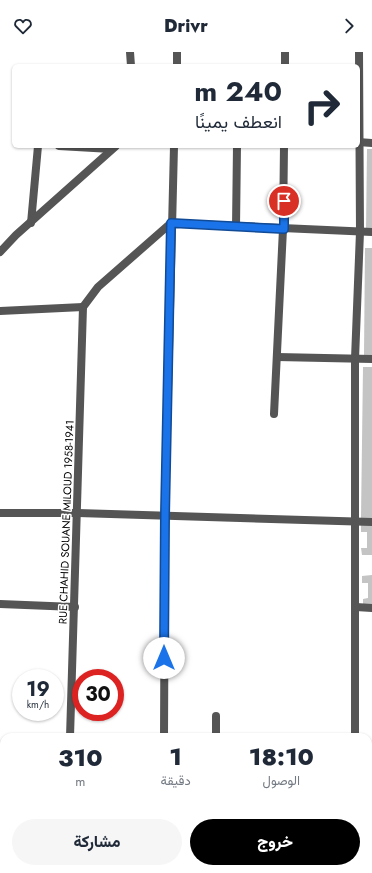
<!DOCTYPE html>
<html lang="ar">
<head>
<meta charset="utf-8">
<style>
  :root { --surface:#fff; --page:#f6f6f7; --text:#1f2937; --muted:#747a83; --accent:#000 }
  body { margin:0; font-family:Jost,Vazirmatn,sans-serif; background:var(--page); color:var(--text); direction:rtl; height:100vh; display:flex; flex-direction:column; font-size:15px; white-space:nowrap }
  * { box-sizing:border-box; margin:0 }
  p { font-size:13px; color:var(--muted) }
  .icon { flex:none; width:22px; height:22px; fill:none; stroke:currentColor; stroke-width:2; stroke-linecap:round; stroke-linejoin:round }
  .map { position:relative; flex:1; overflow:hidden; direction:ltr }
  .drawer { position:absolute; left:0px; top:681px; width:372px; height:140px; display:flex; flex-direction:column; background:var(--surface); border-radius:12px 12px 0 0; box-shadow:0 1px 3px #0004; direction:rtl }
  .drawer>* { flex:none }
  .top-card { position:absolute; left:12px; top:12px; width:348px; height:84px; border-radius:6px; box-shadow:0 1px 3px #0004; direction:rtl; background:#fff; color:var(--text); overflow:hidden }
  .speed { position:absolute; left:12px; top:617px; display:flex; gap:8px; font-size:20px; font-weight:700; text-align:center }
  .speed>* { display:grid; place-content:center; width:52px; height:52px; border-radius:50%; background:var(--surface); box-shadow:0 1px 3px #0004; line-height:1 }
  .speed small { font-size:10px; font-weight:400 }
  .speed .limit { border:6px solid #d22; background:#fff; color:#111 }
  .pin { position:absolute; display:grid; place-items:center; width:34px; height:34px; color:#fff; margin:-17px; border:2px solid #fff; border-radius:50%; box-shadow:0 1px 4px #0007 }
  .me { position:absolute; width:44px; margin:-22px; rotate:0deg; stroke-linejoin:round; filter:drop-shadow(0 0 3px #0008) }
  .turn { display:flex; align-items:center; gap:14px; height:84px; padding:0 12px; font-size:18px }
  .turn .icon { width:52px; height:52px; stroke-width:2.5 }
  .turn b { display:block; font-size:28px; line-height:34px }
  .eta { display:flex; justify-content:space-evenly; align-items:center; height:68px; text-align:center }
  .eta b { font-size:24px; font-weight:800; line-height:28px }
  .button { display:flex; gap:8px; margin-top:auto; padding:8px 12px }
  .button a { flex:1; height:46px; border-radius:24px; background:var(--accent); color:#fff; font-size:16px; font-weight:800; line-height:46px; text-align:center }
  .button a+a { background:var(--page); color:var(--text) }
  header { display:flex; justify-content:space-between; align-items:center; height:52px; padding:0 12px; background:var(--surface); font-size:18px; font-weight:800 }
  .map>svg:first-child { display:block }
  .building { fill:#c4c4c4 }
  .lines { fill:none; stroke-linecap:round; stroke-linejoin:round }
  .minor { stroke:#555; stroke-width:8 }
  .route-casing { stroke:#114b97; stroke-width:10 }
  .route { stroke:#1a73e8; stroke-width:7 }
  .labels { text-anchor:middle; stroke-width:3; stroke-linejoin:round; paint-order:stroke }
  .street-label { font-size:11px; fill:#000; stroke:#fff }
</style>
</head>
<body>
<header><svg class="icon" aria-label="forward" viewBox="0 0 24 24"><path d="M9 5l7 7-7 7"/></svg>Drivr<svg class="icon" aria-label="heart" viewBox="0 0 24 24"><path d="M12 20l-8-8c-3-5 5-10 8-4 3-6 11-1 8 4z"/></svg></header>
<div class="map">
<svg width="372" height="821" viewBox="0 0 372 821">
  <rect width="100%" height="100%" fill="#fff"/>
  <g class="building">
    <path d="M367,97H372V178H366Z"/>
    <path d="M365,196H372V303H364Z"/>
    <path d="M363,315H372V466H361Z"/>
    <path d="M361,473H372V503H362L361,496H367V480H361Z"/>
    <path d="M372,523V553L363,554V547L368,546V531H362V524Z"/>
  </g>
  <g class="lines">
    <g class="minor">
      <path d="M130,0L131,14"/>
      <path d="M177,14V0"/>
      <path d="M285,14V0"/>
      <path d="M358,90L372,91"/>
      <path d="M59,94L111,97"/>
      <path d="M31,171L38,94"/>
      <path d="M236,175L237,94"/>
      <path d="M0,200L16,183L116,94"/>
      <path d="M83,255L98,235L171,171L372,180"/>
      <path d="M0,259L83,255"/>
      <path d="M277,305L372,307"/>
      <path d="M274,362L283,177L284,94"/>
      <path d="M0,461H78L372,470"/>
      <path d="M0,552L75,555"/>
      <path d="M356,555L372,556"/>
      <path d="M70,685L83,255"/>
      <path d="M164,685L165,463L174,94"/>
      <path d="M216,685V664"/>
      <path d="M355,685V307L360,180L359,0"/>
      <path d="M0,711H4"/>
      <path d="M368,714H372"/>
      <path d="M66,821V817"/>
      <path d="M161,821V817"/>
      <path d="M215,821L216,817"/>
      <path d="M352,821V817"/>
    </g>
  </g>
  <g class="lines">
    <g class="route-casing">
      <path id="route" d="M164,606L165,463L171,171L284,177V149"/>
    </g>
    <use href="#route" class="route"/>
  </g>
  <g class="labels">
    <g class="street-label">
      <text transform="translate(66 470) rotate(-88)" y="4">RUE CHAHID SOUANE MILOUD 1958-1941</text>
    </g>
  </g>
</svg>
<div class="speed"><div>19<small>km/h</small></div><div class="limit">30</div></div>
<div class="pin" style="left:284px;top:149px;background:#d93025"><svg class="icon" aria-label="arrive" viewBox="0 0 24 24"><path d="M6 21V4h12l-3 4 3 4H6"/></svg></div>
<svg class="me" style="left:164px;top:606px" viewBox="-20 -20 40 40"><circle r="19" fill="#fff"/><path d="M0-13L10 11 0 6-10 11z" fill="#1a73e8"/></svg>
<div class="top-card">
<div class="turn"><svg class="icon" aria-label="right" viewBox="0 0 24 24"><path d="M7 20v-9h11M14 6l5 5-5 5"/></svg><div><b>240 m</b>انعطف يمينًا</div></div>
</div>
<section class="drawer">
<div class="eta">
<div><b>18:10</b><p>الوصول</p></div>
<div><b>1</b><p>دقيقة</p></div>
<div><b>310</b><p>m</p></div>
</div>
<div class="button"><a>خروج</a><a>مشاركة</a></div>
</section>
</div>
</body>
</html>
